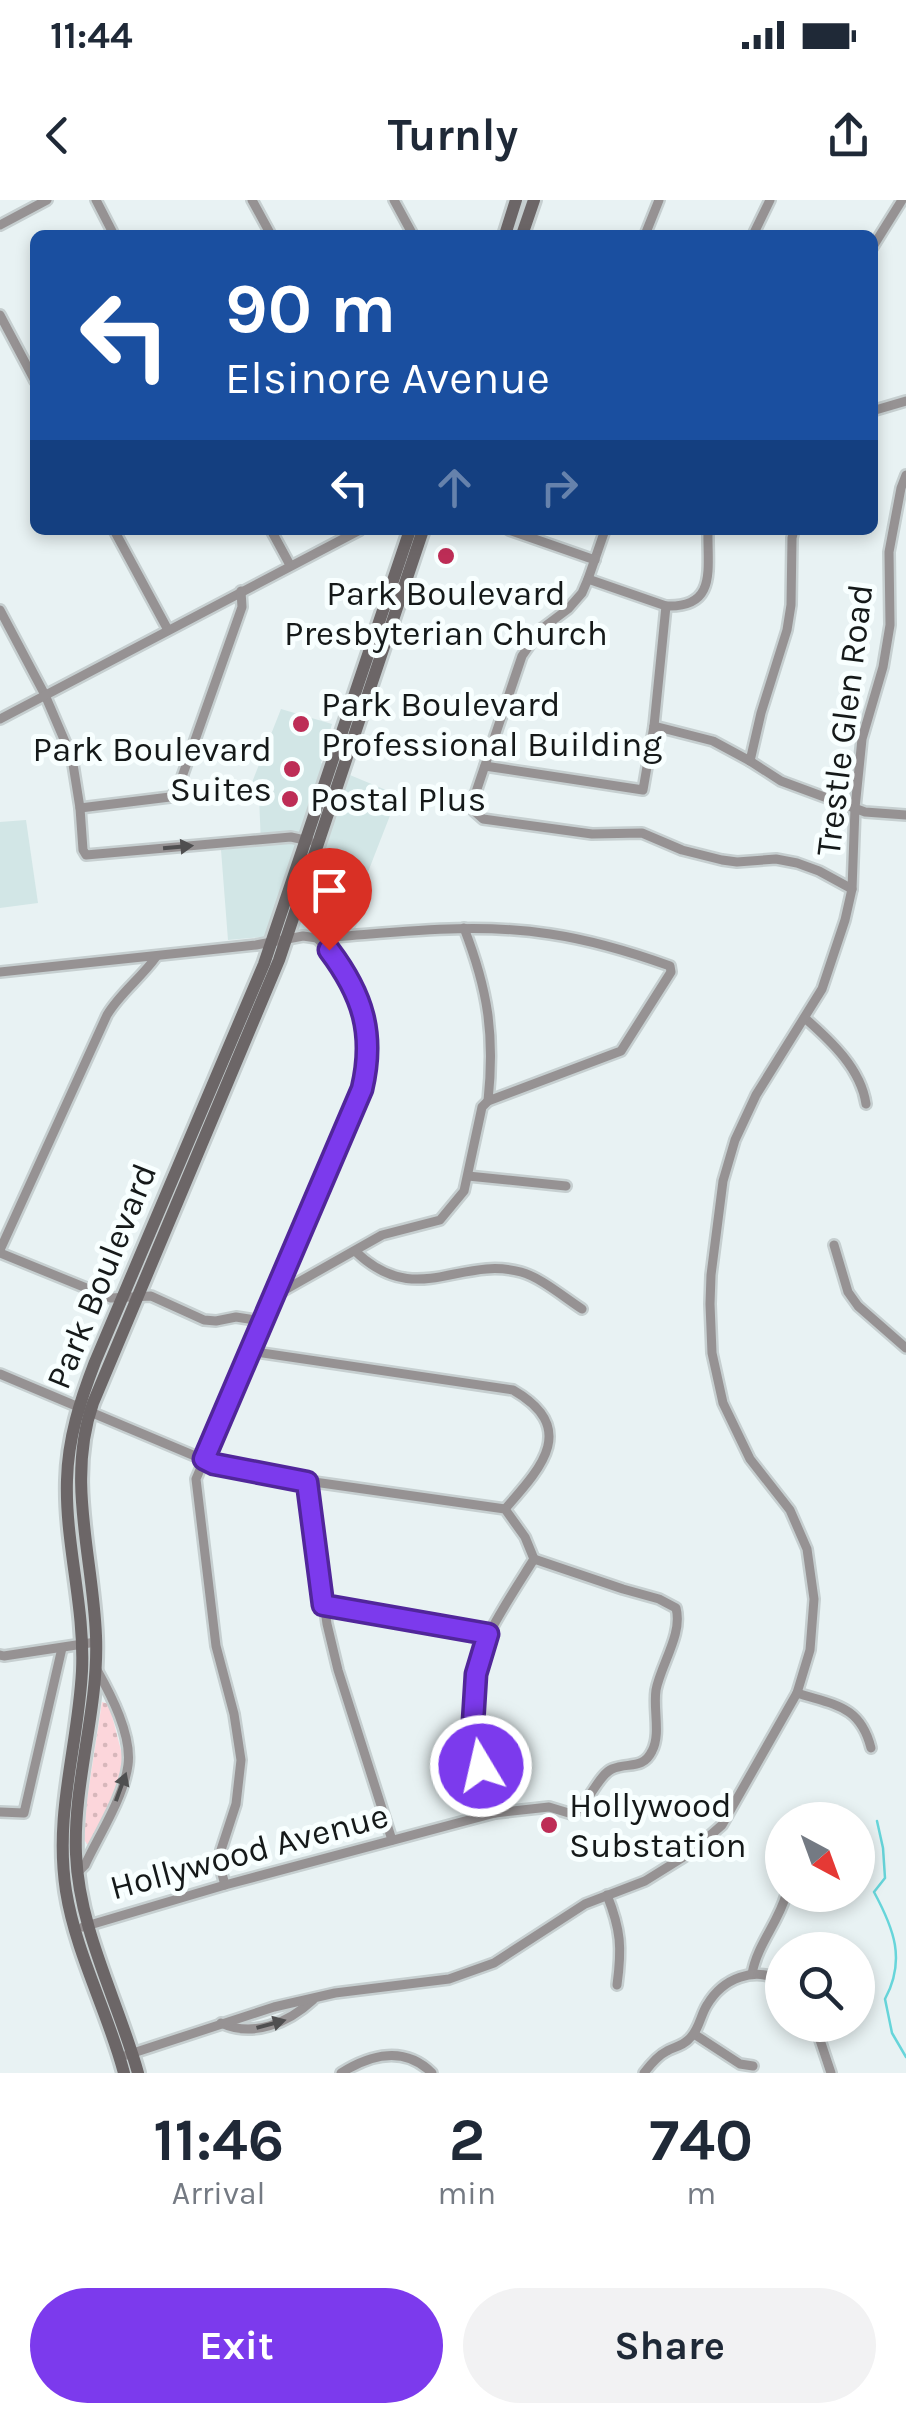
<!DOCTYPE html>
<html lang="en">
<head>
<meta charset="utf-8">
<style>
  :root { --surface:#fff; --page:#f2f2f3; --text:#1f2937; --muted:#747a83; --accent:#7c3aed }
  body { margin:0; font-family:Karla,sans-serif; background:var(--page); color:var(--text); height:100vh; display:flex; flex-direction:column; font-size:38px; white-space:nowrap }
  * { box-sizing:border-box; margin:0 }
  p { font-size:32px; color:var(--muted) }
  .icon { flex:none; width:55px; height:55px; fill:none; stroke:currentColor; stroke-width:2; stroke-linecap:round; stroke-linejoin:round }
  .map { position:relative; height:1873px; overflow:hidden }
  .panel { display:flex; flex-direction:column; background:var(--surface); flex:1 }
  .panel>* { flex:none }
  .top-card { position:absolute; left:30px; top:30px; width:848px; height:305px; border-radius:15px; box-shadow:0 5px 15px #0003; background:#1a4fa0; color:#fff; overflow:hidden }
  .needle { width:65px; rotate:139deg }
  .buttons { position:absolute; left:765px; top:1602px; display:grid; gap:20px }
  .buttons a { display:grid; place-items:center; width:110px; height:110px; border-radius:50%; background:var(--surface); box-shadow:0 5px 15px #0003; font-size:50px }
  .pin { position:absolute; display:grid; place-items:center; width:85px; height:85px; color:#fff; margin:-102px -42px; border-radius:50% 50% 50% 0; rotate:-45deg; box-shadow:0 0 10px #0007 }
  .pin .icon { rotate:45deg }
  .me { position:absolute; width:110px; margin:-55px; rotate:351deg; stroke-linejoin:round; filter:drop-shadow(0 0 8px #0008) }
  .turn { display:flex; align-items:center; gap:35px; height:210px; padding:0 30px; font-size:45px }
  .turn .icon { width:130px; height:130px; stroke-width:2.5 }
  .turn b { display:block; font-size:70px; line-height:85px }
  .lanes { display:flex; align-items:center; height:95px; padding:0 30px; background:#0003; justify-content:center; gap:50px; direction:ltr }
  .lanes .off { opacity:.35 }
  .eta { display:flex; justify-content:space-evenly; align-items:center; height:170px; text-align:center }
  .eta b { font-size:60px; font-weight:700; line-height:70px }
  .action { display:flex; gap:20px; margin-top:auto; padding:20px 30px }
  .action a { flex:1; height:115px; border-radius:60px; background:var(--accent); color:#fff; font-size:40px; font-weight:700; line-height:115px; text-align:center }
  .action a+a { background:var(--page); color:var(--text) }
  .status { display:flex; justify-content:space-between; align-items:center; height:70px; padding:0 50px; background:var(--surface); direction:ltr }
  .status svg { height:28px; fill:currentColor }
  header { display:flex; justify-content:space-between; align-items:center; height:130px; padding:0 30px; background:var(--surface); font-size:45px; font-weight:700 }
  .map>svg:first-child { display:block }
  .built { fill:#d2e6e6 }
  .grass { fill:url(#grass-dots) }
  .lines { fill:none; stroke-linecap:round; stroke-linejoin:round }
  .stream { stroke:#67d5da; stroke-width:2.5 }
  .minor-casing { stroke:#c6cfd0; stroke-width:14 }
  .secondary-casing { stroke:#c6cfd0; stroke-width:18 }
  .minor { stroke:#969293; stroke-width:9 }
  .secondary { stroke:#6c6667; stroke-width:12 }
  .oneway { fill:#4f4f50 }
  .route-casing { stroke:#51269a; stroke-width:25 }
  .route { stroke:#7c3aed; stroke-width:18 }
  .poi-dot { fill:#bd2d56; stroke:#f8ffff; stroke-width:4 }
  .labels { text-anchor:middle; stroke-width:10; stroke-linejoin:round; paint-order:stroke }
  .poi-label { font-size:35px; fill:#151919; stroke:#f8ffff; text-anchor:start }
  .street-label { font-size:35px; fill:#151919; stroke:#f8ffff }
</style>
</head>
<body>
<div class="status"><b>11:44</b><svg viewBox="0 0 49 12"><path d="M0 12V9h3v3zM5 12V6h3v6zM10 12V3h3v9zM15 12V0h3v12zM26 1h20v11H26zM47 4h2v5h-2z"/></svg></div>
<header><svg class="icon" aria-label="back" viewBox="0 0 24 24"><path d="M15 5l-7 7 7 7"/></svg>Turnly<svg class="icon" aria-label="share" viewBox="0 0 24 24"><path d="M12 15V3M7 8l5-5 5 5M5 13v7h14v-7"/></svg></header>
<div class="map">
<svg width="906" height="1873" viewBox="0 0 906 1873">
  <defs>
    <pattern id="grass-dots" width="8" height="8" patternUnits="userSpaceOnUse" patternTransform="scale(2.5)"><rect width="8" height="8" fill="#fcd6db"/><path d="M2 2h.1M6 6h.1" fill="none" stroke="#d7b7bb" stroke-width="1.8" stroke-linecap="round"/></pattern>
  </defs>
  <rect width="100%" height="100%" fill="#e8f2f3"/>
  <g class="built">
    <path d="M281,509L332,524L321,563L398,595L359,695L368,700L355,729L228,740L221,650L261,645L259,596L247,595Z"/>
    <path d="M26,620L38,703L0,708V622Z"/>
  </g>
  <path class="grass" d="M102,1502L109,1504L124,1562L120,1579L92,1643L88,1645L84,1640L87,1600Z"/>
  <g class="lines">
    <path class="stream" d="M877,1621L883,1648L885,1678L874,1692C894,1729 906,1760 885,1799L892,1833L906,1857"/>
    <g class="minor-casing">
      <g id="minor">
        <path d="M96,0L114,35"/>
        <path d="M252,0L271,35"/>
        <path d="M394,0L413,35"/>
        <path d="M0,25L47,0"/>
        <path d="M645,35L659,0"/>
        <path d="M753,35L770,0"/>
        <path d="M872,48L902,0"/>
        <path d="M0,115L35,181"/>
        <path d="M872,211L906,201"/>
        <path d="M114,330L168,430"/>
        <path d="M271,330L290,365"/>
        <path d="M509,330L595,360"/>
        <path d="M605,330L588,379L582,393L568,409L540,430L522,456L477,589L472,604L474,611L483,619L592,634L642,633L682,650L722,660L737,662L776,659L797,663L819,671L852,689"/>
        <path d="M588,379L666,406C718,408 707,368 708,330"/>
        <path d="M0,410L45,495L72,558L80,608L83,650L86,655L291,637L309,641"/>
        <path d="M0,519L360,330"/>
        <path d="M654,526L713,541L750,561L781,581L865,612L906,615"/>
        <path d="M750,561L761,513L787,430L791,405L792,338L794,330"/>
        <path d="M485,566L643,590L654,526L666,406"/>
        <path d="M80,608L170,597L177,591L242,407L241,391"/>
        <path d="M464,728C488,790 495,835 488,901"/>
        <path d="M0,772L256,745L303,736L317,738C394,733 473,722 550,734C591,740 631,752 670,766L671,772L621,851L488,901L482,907L464,991L440,1020L382,1035L274,1096"/>
        <path d="M806,819C831,841 861,869 866,904"/>
        <path d="M468,976L566,986"/>
        <path d="M834,1045L848,1092L858,1106L906,1148"/>
        <path d="M0,1050L107,815C120,793 141,778 156,757"/>
        <path d="M355,1051C416,1110 459,1055 521,1072C540,1077 565,1098 582,1109"/>
        <path d="M0,1053L111,1098L151,1096L204,1120L216,1121L236,1117L262,1121"/>
        <path d="M249,1151L513,1190C579,1228 541,1268 505,1309"/>
        <path d="M0,1174L214,1264L307,1281L505,1309L525,1337L534,1359"/>
        <path d="M307,1281L327,1424L338,1470L392,1640"/>
        <path d="M323,1405L488,1435"/>
        <path d="M0,1455L4,1456L96,1442"/>
        <path d="M797,1493C834,1505 860,1505 871,1548"/>
        <path d="M0,1612L24,1613L62,1448"/>
        <path d="M495,1613C477,1555 460,1490 490,1432C503,1407 519,1383 534,1359"/>
        <path d="M77,1673L85,1665C99,1635 124,1597 128,1565C132,1535 111,1495 97,1470"/>
        <path d="M225,1685L221,1670V1650L236,1604L241,1560L234,1514L216,1446L196,1279L362,889C376,829 361,782 317,738"/>
        <path d="M607,1695C621,1730 622,1748 617,1785"/>
        <path d="M83,1727L225,1685L495,1613L549,1607L572,1614C589,1604 598,1575 612,1569C628,1562 643,1570 652,1551C661,1534 653,1509 656,1490C661,1464 683,1434 676,1408L659,1399L623,1389L534,1359"/>
        <path d="M752,1774C757,1745 778,1723 786,1695"/>
        <path d="M221,1823C253,1838 288,1823 313,1800"/>
        <path d="M815,1825L831,1873"/>
        <path d="M694,1834L740,1864L753,1866"/>
        <path d="M127,1855L274,1807L335,1793L449,1779L494,1763L585,1704L645,1681L690,1653L722,1625L797,1493L810,1450L814,1399L807,1349L790,1310L750,1259L723,1203L712,1153L710,1104L711,1075L723,981L735,940L756,895L822,789L845,720L852,689L855,608L862,539L883,467L890,425L889,352L901,288L906,275"/>
        <path d="M341,1873C371,1854 405,1846 432,1873"/>
        <path d="M644,1873C650,1865 657,1856 667,1851C674,1847 682,1846 688,1840C699,1831 700,1816 707,1805C723,1778 754,1766 782,1781"/>
      </g>
    </g>
    <g class="secondary-casing">
      <g id="secondary">
        <path d="M505,35L516,0"/>
        <path d="M522,35L534,0"/>
        <path d="M124,1873C108,1812 76,1754 66,1691C54,1613 78,1547 82,1471C85,1406 65,1344 67,1280C68,1238 80,1201 95,1162L264,764L410,330"/>
        <path d="M138,1873C118,1801 79,1730 76,1654C73,1581 99,1509 96,1436C93,1357 66,1280 93,1203L279,760L423,330"/>
      </g>
    </g>
    <use href="#minor" class="minor"/>
    <use href="#secondary" class="secondary"/>
  </g>
  <defs><path id="oneway-solid" d="M-6-.8H1V-3.2L6.5 0L1 3.2V.8H-6Z" transform="scale(2.5)"/></defs>
  <g class="oneway">
    <use href="#oneway-solid" transform="translate(178 647) rotate(-5)"/>
    <use href="#oneway-solid" transform="translate(121 1587) rotate(-70)"/>
    <use href="#oneway-solid" transform="translate(271 1824) rotate(-15)"/>
  </g>
  <g class="lines">
    <g class="route-casing">
      <path id="route" d="M329,750C363,795 375,834 362,889L204,1259L214,1264L307,1282L323,1405L488,1434L476,1474L473,1522L481,1566"/>
    </g>
    <use href="#route" class="route"/>
  </g>
  <g class="poi-dot">
    <circle cx="446" cy="356" r="10"/>
    <circle cx="301" cy="524" r="10"/>
    <circle cx="292" cy="569" r="10"/>
    <circle cx="290" cy="599" r="10"/>
    <circle cx="549" cy="1625" r="10"/>
  </g>
  <g class="labels">
    <g class="poi-label">
      <text x="446" y="405" text-anchor="middle">Park Boulevard<tspan x="446" dy="40">Presbyterian Church</tspan></text>
      <text x="321" y="516">Park Boulevard<tspan x="321" dy="40">Professional Building</tspan></text>
      <text x="272" y="561" text-anchor="end">Park Boulevard<tspan x="272" dy="40">Suites</tspan></text>
      <text x="310" y="611">Postal Plus</text>
      <text x="569" y="1617">Hollywood<tspan x="569" dy="40">Substation</tspan></text>
    </g>
    <g class="street-label">
      <text transform="translate(844 520) rotate(-83)" y="12">Trestle Glen Road</text>
      <text transform="translate(101 1076) rotate(-68)" y="12">Park Boulevard</text>
      <text transform="translate(249 1651) rotate(-15)" y="12">Hollywood Avenue</text>
    </g>
  </g>
</svg>
<div class="buttons">
<a><svg class="needle" viewBox="-14 -14 28 28"><path d="M0-13l5 13h-10z" fill="#e53935"/><path d="M0 13l5-13h-10z" fill="#747a83"/></svg></a>
<a><svg class="icon" aria-label="search" viewBox="0 0 24 24"><circle cx="10" cy="10" r="6"/><path d="M15 15l6 6"/></svg></a>
</div>
<div class="pin" style="left:329px;top:750px;background:#d93025"><svg class="icon" aria-label="arrive" viewBox="0 0 24 24"><path d="M6 21V4h12l-3 4 3 4H6"/></svg></div>
<svg class="me" style="left:481px;top:1566px" viewBox="-20 -20 40 40"><circle r="17" fill="#7c3aed" stroke="#fff" stroke-width="3"/><path d="M0-11L8 9 0 5-8 9z" fill="#fff"/></svg>
<div class="top-card">
<div class="turn"><svg class="icon" aria-label="left" viewBox="0 0 24 24"><path d="M17 20v-9H6M10 6l-5 5 5 5"/></svg><div><b>90 m</b>Elsinore Avenue</div></div>
<div class="lanes"><svg class="icon" aria-label="left" viewBox="0 0 24 24"><path d="M17 20v-9H6M10 6l-5 5 5 5"/></svg><svg class="icon off" aria-label="ahead" viewBox="0 0 24 24"><path d="M12 20V5M6 11l6-6 6 6"/></svg><svg class="icon off" aria-label="right" viewBox="0 0 24 24"><path d="M7 20v-9h11M14 6l5 5-5 5"/></svg></div>
</div>
</div>
<section class="panel">
<div class="eta">
<div><b>11:46</b><p>Arrival</p></div>
<div><b>2</b><p>min</p></div>
<div><b>740</b><p>m</p></div>
</div>
<div class="action"><a>Exit</a><a>Share</a></div>
</section>
</body>
</html>
